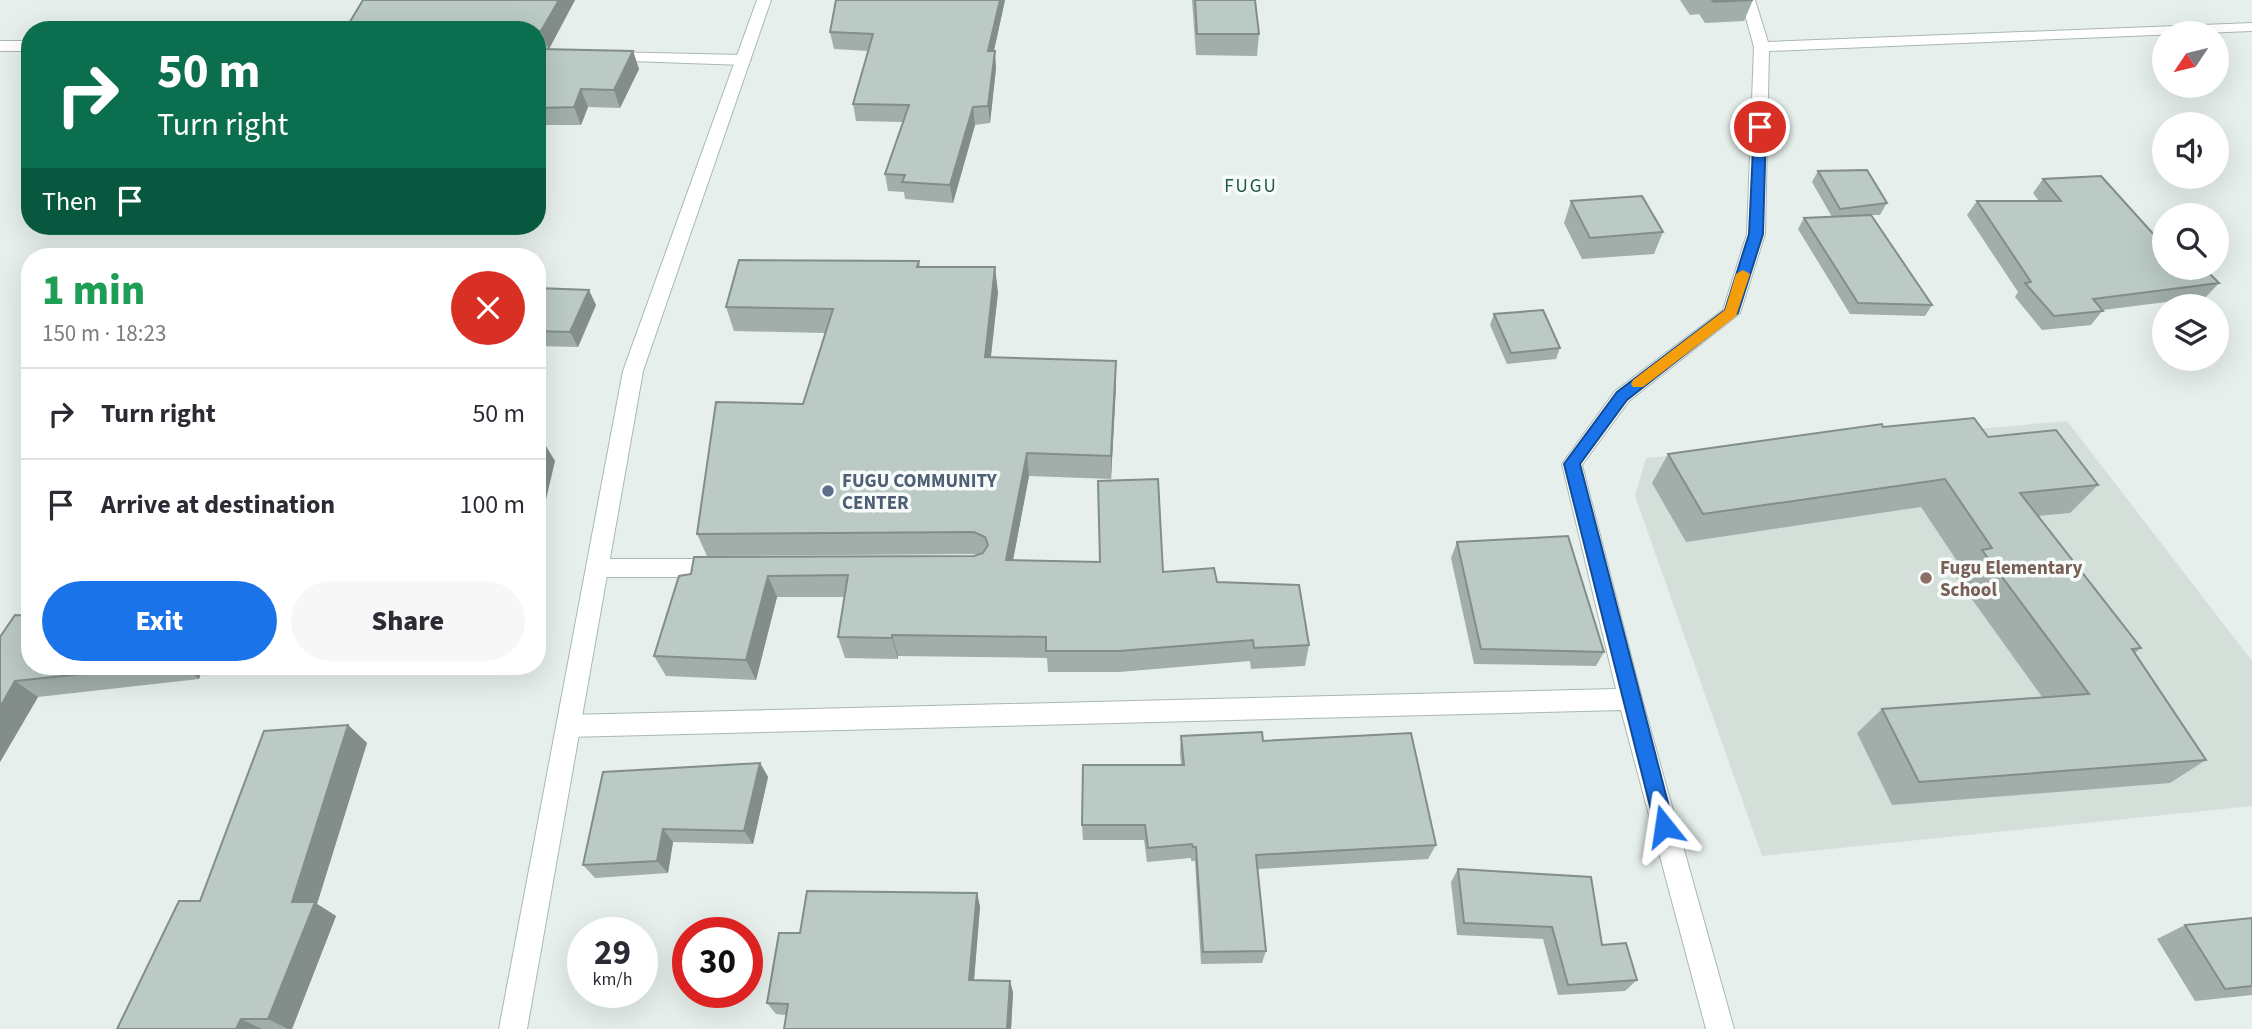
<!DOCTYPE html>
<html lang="en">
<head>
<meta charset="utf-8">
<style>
  :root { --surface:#fff; --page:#f7f7f7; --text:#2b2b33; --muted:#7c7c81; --line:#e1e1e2; --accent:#1a73e8 }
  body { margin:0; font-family:"Source Sans 3",sans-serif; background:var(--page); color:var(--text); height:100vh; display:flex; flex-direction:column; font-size:26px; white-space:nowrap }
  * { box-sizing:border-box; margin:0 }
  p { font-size:23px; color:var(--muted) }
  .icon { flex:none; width:38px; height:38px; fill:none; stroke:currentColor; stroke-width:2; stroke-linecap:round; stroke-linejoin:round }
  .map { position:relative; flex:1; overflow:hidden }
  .details { position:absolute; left:21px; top:248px; width:525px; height:427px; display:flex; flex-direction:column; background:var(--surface); border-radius:28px; box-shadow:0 7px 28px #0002 }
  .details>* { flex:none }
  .top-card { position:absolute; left:21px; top:21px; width:525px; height:214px; border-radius:28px; box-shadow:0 7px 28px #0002; background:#0b6e4f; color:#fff; overflow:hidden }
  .needle { width:46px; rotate:235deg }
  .buttons { position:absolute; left:2152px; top:21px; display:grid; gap:14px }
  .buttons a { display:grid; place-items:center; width:77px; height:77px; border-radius:50%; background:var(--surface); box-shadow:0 7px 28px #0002; font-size:35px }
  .speed { position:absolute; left:567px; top:917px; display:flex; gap:14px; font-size:35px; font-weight:700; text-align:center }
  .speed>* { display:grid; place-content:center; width:91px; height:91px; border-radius:50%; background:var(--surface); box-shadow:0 7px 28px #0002; line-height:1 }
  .speed small { font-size:18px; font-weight:400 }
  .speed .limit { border:10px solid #d22; background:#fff; color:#111 }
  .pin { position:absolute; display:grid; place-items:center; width:60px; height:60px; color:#fff; margin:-30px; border:4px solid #fff; border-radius:50%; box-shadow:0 2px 7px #0007 }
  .me { position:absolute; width:77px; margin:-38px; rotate:345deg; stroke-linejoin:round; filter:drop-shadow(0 0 5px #0008) }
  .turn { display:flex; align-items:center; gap:24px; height:147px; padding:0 21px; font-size:32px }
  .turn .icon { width:91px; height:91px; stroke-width:2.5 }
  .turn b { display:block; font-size:49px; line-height:60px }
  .then { display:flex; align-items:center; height:66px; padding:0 21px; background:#0003; gap:14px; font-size:26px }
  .round { display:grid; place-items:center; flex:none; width:74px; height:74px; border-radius:37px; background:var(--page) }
  .head { display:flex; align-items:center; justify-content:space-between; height:119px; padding:0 21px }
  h1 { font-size:42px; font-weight:800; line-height:52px; color:#1e9e55 }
  .button { display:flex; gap:14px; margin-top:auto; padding:14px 21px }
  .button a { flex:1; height:80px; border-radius:42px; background:var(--accent); color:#fff; font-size:28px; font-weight:800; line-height:80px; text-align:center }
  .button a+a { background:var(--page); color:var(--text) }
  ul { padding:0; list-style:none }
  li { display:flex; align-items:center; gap:21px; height:91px; padding:0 21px; border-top:2px solid var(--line) }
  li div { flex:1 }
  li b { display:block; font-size:26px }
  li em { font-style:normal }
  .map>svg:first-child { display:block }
  .built { fill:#d4dfda }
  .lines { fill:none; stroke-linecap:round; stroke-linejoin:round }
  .minor-casing { stroke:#a8b8b2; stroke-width:2 }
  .secondary-casing { stroke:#a4bbb3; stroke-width:2 }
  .minor { fill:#fff; fill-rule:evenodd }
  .secondary { fill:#fff; fill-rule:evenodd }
  .wall { fill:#a1aea9 }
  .shaded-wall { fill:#838d89 }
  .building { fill:#bbcac4; stroke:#838d89; stroke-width:2 }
  .route { fill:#1a73e8; stroke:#114b97; stroke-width:2 }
  .slow { fill:#f59e0b }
  .service-dot { fill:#5c6f8a; stroke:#f7fbf9; stroke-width:2.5 }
  .education-dot { fill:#8d6e63; stroke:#f7fbf9; stroke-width:2.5 }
  .labels { text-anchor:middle; stroke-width:7; stroke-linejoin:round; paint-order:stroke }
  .far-quarter-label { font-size:19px; letter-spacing:2px; fill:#1f5548; stroke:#f7fbf9 }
  .service-label { font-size:19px; font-weight:bold; fill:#4e5e75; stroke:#f7fbf9; text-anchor:start }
  .education-label { font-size:19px; font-weight:bold; fill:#785e54; stroke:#f7fbf9; text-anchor:start }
</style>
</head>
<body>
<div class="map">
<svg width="2252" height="1029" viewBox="0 0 2252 1029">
  <rect width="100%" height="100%" fill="#e6efeb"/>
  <path class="built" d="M2067,421L2252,661V806L1762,856L1635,496L1646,458Z"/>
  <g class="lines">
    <g class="minor-casing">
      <g id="minor">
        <path d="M1741,0H1755L1768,42L2252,23V31L1769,51L1765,234L1740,313L1629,401L1582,465L1642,699L1734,1029H1706L1621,710L568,737L560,734L556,726L560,718L568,715L1616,689L1562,464L1615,391L1723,310L1747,234L1754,47Z"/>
        <rect x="0" y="41" width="30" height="10"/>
        <path d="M608,52L743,55L751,60L743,65L603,60L600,57L603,54Z"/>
        <path d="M597,559H720L728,562L731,568L728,574L720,577H597L589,574L586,568L589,562Z"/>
      </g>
    </g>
    <g class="secondary-casing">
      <path id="secondary" d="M757,0H771L643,371L527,1029H499L623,371Z"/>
    </g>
    <use href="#minor" class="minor"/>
    <use href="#secondary" class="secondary"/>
  </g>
  <g class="wall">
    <path d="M363,0H575L549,49L633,51L639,69L620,108L588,107L581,125H546L537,142V30Z"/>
    <path d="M836,0H1005L994,51L996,68L990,123L975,125L953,203L905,199L904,192L888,191L885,174L903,122L856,121L853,104L868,51L834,49L830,32Z"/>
    <path d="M1192,0H1255L1259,34L1257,56L1196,55Z"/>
    <path d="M1680,0H1753L1744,21L1705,23L1699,14L1690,15Z"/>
    <path d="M1818,171L1887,203L1880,215H1871L1932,305L1925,316L1850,314L1798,229L1804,218L1832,217L1812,182Z"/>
    <path d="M2043,179L2165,268L2219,283L2206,297L2103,310L2091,325L2042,330L2015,297L2018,292L1967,215L1977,201H2039L2033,193Z"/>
    <path d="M1571,201L1663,232L1654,254L1582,259L1564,223Z"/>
    <path d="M919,261L920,267L998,292L991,357L1116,361V385L1111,479L1029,476L1013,560L1163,572L1217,582L1309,645L1305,666L1251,669L1250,661L1119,672H1048L1047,658L898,656V659L845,658L838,637L845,597H777L756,680L666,676L654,656L679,576L974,556L978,554L707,556L697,534L803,404L825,333L734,331L726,307Z"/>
    <path d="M537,288L596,305L578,347L537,346Z"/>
    <path d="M1494,314L1560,348L1556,359L1507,364L1490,325Z"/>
    <path d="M1883,427L1988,437L2098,485L2070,513L2038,516L2141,648L2135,653L2206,760L2170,783L1892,805L1857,733L1882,709L2042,697L1956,577L1963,570L1921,507L1686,542L1652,483L1668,454Z"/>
    <path d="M1457,542L1604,652L1596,666L1474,664L1451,558Z"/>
    <path d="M0,637L30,667H203L199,679L38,697L0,762Z"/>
    <path d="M348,725L367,743L317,904L336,916L292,1029H117L200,901Z"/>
    <path d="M1181,736L1263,741L1436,845L1428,859L1258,869L1266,951L1262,963L1201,964L1195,861H1191V858L1147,862L1144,840H1083L1082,825L1181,765L1180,752Z"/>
    <path d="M760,763L768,777L753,844L673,842L668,873L595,878L583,865Z"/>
    <path d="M1458,869L1602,945L1637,980L1625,991L1558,995L1543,939L1457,935L1451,882Z"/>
    <path d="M977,893L980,907L974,980L1010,981L1013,993L1011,1029H784L786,1015L776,1014L767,1003L800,933Z"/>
    <path d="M2252,918V995L2195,1001L2157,939L2185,925Z"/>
  </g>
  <g class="shaded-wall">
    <path d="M559,0H575L549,49L541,31Z"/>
    <path d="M1000,0H1005L990,68L988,51Z"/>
    <path d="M633,51L639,69L620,108L614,90Z"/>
    <path d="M995,51L996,68L990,123L988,106Z"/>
    <path d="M581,89L588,107L581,125L574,107Z"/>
    <path d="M973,107L975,125L953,203L950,185Z"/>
    <path d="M539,108L546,125L537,142V110Z"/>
    <path d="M995,267L998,292L988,381L985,357Z"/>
    <path d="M589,290L596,305L578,347L570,332Z"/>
    <path d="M1116,361V385L1111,479V456Z"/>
    <path d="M543,441L555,461L537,538V466Z"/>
    <path d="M1027,453L1029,476L1009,581L1006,560Z"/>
    <path d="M768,576L777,597L756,680L746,660Z"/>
    <path d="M892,635L898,656V659L892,638Z"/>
    <path d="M184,667H203L199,679Z"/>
    <path d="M15,681L38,697L0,762V707Z"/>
    <path d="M348,725L367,743L317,904L336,916L292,1029H288L268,1019L292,902Z"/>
    <path d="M760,763L768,777L753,844L744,831Z"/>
    <path d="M663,829L673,842L668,873L657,861Z"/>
    <path d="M977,893L980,907L973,992L969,980Z"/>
    <path d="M1010,981L1013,993L1011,1029H1007Z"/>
    <path d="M241,1019L262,1029H236Z"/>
  </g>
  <g class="building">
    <path d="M363,0H559L541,31H537V30H345Z"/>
    <path d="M836,0H1000L988,51H995L988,106L973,107L950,185L902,182L905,175L885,174L909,105L853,104L873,34L830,32Z"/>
    <path d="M1195,0H1255L1259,34H1197Z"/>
    <path d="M1712,0H1753L1714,2Z"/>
    <path d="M537,46H541L540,49L633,51L614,90L581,89L574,107L539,108L537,110Z"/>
    <path d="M1867,170L1887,203L1840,209L1818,171Z"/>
    <path d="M2101,176L2165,247V268H2204L2219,283L2093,299L2103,311L2054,316L2025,283L2031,282L1977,201H2061L2043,179Z"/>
    <path d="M1642,196L1663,232L1590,238L1571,201Z"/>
    <path d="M1871,215L1932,305L1858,303L1804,218Z"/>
    <path d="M739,260L919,261L917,267H995L985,357L1116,361L1111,456L1027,453L1006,560L1100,562L1098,481L1158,479L1163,572L1214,568L1217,582L1299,585L1309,645L1254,648L1253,640L1119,651H1046V637L892,635V638L838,637L848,575L768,576L746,660L654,656L679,576L691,574L694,557L974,556L983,553L988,545L985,537L974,532L697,534L716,402L803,404L833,309L726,307Z"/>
    <path d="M537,288L589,290L570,332L537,331Z"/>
    <path d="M1543,310L1560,348L1511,353L1494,314Z"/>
    <path d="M1974,418L1988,437L2056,430L2098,485L2020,493L2141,648L2132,649L2206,760L1919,782L1882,709L2089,694L1982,550L1992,548L1945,479L1703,514L1668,454L1882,424L1883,427Z"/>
    <path d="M537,441H543L537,466Z"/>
    <path d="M1568,536L1604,652L1481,649L1457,542Z"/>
    <path d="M15,615L30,616V667H150L15,681L0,707V637Z"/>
    <path d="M348,725L292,902H315L268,1019H241L236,1029H117L179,901H200L264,731Z"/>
    <path d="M1262,732L1263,741L1411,733L1436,845L1256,855L1266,951L1203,952L1196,847H1193L1192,844L1148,848L1145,825H1082L1083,765H1184L1181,736Z"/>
    <path d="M760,763L744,831L663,829L657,861L583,865L603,772Z"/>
    <path d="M1458,869L1591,877L1602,945L1626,943L1637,980L1568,985L1552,927L1464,923Z"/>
    <path d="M807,891L977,893L969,980L1010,981L1007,1029H784L788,1004L767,1003L779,933H800Z"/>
    <path d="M2252,918V986L2225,989L2185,925Z"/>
  </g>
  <path class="route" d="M1760,124L1766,127L1763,234L1738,313L1627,400L1580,464L1674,826L1671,832L1664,835L1658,832L1655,826L1564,464L1617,392L1725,310L1749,234L1754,127Z"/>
  <path class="slow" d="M1743,270L1750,274L1736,316L1643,387H1633L1631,384L1633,380L1725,310L1736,274Z"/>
  <circle class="service-dot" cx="828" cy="491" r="7"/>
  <circle class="education-dot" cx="1926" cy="578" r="7"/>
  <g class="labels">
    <g class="far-quarter-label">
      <text x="1251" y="192">FUGU</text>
    </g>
    <g class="service-label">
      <text x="842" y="487">FUGU COMMUNITY<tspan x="842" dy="22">CENTER</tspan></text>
    </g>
    <g class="education-label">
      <text x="1940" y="574">Fugu Elementary<tspan x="1940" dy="22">School</tspan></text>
    </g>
  </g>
</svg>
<div class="buttons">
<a><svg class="needle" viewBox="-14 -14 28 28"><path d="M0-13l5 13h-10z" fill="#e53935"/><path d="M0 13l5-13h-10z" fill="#7c7c81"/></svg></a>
<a><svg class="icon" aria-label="sound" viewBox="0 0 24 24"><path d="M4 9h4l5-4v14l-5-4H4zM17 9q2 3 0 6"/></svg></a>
<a><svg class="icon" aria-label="search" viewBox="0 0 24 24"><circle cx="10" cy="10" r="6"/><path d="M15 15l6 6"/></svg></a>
<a><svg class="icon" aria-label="layers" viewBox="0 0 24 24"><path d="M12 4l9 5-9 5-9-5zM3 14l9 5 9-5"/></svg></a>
</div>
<div class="speed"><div>29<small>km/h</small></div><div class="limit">30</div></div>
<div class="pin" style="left:1760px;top:127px;background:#d93025"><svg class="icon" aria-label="arrive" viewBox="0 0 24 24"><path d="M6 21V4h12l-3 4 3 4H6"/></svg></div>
<svg class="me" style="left:1664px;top:826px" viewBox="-20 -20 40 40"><path d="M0-17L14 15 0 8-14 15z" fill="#1a73e8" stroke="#fff" stroke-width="4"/></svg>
<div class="top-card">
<div class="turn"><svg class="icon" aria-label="right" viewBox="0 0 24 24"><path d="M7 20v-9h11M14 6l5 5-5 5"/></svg><div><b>50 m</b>Turn right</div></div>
<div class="then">Then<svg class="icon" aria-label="arrive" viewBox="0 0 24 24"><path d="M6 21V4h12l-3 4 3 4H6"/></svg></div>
</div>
<section class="details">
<div class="head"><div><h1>1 min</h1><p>150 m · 18:23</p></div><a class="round" style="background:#d93025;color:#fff"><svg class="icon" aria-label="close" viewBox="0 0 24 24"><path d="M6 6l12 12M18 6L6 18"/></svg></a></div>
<ul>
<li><svg class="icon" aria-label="right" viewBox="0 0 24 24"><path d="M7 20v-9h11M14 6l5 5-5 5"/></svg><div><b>Turn right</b></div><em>50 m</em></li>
<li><svg class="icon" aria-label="arrive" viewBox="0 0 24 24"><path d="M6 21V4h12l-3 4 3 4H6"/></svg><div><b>Arrive at destination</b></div><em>100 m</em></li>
</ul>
<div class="button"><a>Exit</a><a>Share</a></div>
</section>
</div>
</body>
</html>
